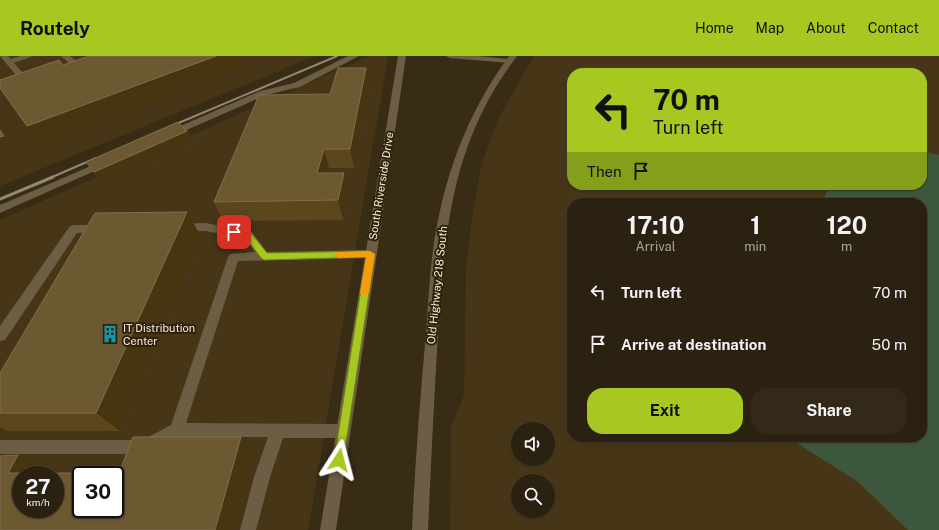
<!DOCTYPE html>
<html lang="en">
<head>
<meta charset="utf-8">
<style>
  :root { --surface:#2b2110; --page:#332919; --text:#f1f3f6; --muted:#a6a39f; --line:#473e30; --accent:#a6c821 }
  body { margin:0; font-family:"Public Sans",sans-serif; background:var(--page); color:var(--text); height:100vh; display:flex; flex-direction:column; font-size:15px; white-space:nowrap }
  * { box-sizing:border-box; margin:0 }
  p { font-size:13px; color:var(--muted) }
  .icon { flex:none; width:22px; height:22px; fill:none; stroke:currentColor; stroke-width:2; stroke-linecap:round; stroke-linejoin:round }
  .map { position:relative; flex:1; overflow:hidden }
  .drawer { position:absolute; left:567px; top:142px; width:360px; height:244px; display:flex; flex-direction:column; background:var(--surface); border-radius:16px; box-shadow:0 1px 3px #0004,0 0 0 1px var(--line) }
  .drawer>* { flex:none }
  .guide { position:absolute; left:567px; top:12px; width:360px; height:122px; border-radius:16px; box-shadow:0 1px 3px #0004,0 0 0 1px var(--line); background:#a6c821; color:#111; overflow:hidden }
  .fabs { position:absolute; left:511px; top:366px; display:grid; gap:8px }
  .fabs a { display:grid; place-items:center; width:44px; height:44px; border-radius:50%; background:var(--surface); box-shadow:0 1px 3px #0004,0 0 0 1px var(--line); font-size:20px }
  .speed { position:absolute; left:12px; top:410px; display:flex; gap:8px; font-size:20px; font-weight:700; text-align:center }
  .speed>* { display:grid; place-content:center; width:52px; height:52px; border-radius:50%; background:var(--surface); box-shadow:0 1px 3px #0004,0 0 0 1px var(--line); line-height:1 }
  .speed small { font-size:10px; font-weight:400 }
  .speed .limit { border:2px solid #111; border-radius:6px; background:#fff; color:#111 }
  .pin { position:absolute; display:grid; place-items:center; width:34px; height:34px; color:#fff; margin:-17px; border-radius:8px; box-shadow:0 2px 6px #0006 }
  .me { position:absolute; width:44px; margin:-22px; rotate:9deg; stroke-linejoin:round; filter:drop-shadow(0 0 3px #0008) }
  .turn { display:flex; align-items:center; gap:14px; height:84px; padding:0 20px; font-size:18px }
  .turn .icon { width:52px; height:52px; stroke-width:2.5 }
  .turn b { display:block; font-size:28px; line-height:34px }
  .then { display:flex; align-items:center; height:38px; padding:0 20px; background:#0003; gap:8px; font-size:15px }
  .eta { display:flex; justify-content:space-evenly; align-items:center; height:68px; text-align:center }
  .eta b { font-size:24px; font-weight:700; line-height:28px }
  .button { display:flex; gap:8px; margin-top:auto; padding:8px 20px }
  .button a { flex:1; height:46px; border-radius:16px; background:var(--accent); color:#111; font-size:16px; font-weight:700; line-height:46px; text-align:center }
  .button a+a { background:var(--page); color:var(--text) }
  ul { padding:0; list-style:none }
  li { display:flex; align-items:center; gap:12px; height:52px; padding:0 20px }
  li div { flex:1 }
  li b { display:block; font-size:15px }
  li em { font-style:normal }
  header { display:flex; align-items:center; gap:24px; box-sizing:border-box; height:56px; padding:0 20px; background:var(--accent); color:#111 }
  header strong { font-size:19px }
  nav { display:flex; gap:22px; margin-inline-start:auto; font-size:14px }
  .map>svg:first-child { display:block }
  .built { fill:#463617; fill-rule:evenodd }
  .green { fill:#3d573c }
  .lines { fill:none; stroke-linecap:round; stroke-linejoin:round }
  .lane { fill:#6c5e45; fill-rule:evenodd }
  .street { fill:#6c5e45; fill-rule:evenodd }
  .secondary { fill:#6c5e45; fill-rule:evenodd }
  .rail-far1 { stroke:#928875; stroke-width:2 }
  .rail { stroke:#928875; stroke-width:3 }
  .wall { fill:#5b461d }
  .shaded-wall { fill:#473411 }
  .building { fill:#6c5831; stroke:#816f4c; fill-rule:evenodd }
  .route { fill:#a6c821; stroke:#6c8215 }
  .slow { fill:#f59e0b }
  .labels { text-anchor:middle; stroke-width:4; stroke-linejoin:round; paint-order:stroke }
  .street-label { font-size:11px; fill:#f4ecde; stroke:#2f220b }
  .poi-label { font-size:11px; fill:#f4ecde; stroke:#2f220b; text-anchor:start }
</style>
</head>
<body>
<header>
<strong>Routely</strong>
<nav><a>Home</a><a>Map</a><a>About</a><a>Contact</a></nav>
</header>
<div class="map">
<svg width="939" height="474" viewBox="0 0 939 474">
  <rect width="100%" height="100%" fill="#392c15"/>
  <g class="built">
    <path d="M0,0H315L0,130Z"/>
    <path d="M370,0H388L308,474H0V164ZM21,419H55V453H21ZM81,419H115V453H81Z"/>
    <path d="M534,0H939V474H450L451,372L464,339L466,211L473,155L482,107L498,63ZM572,17H922V129H572ZM572,147H922V381H572ZM518,373H548V403H518ZM518,425H548V455H518Z"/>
  </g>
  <path class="green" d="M922,95L939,99V474H908L857,425L787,381H922V147H822L830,129H922Z"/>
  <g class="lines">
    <g class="lane">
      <path d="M0,0H8L11,3L21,0H33L14,7L32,27L33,29L32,31H26Z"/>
      <path d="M61,0H70L87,15L86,17H80Z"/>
      <path d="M348,0H359L300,31L266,39L173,80L170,81L165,78L167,76L260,35L294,27Z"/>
      <path d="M105,104L108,105L110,107L108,109L0,157V149Z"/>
      <path d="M205,167L252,176L267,196L370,194L374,195L376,198L374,201L370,202L238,205L186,367L343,368L348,370L350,375L348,380L343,382H283L270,421L256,474H240L254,421L268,381H178L144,398H0V384H143L171,369L228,201L230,198L255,196L245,182L205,175L179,176L175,175L174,172L175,169L179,168Z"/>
      <path d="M74,169H101L105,170L106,173L105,176L77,177L5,284L0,285V270L70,170Z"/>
    </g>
    <g class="street">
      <path d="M398,0H406L336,474H320Z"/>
      <path d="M446,0H478L509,3L513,5L509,7L450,2Z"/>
    </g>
    <path class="secondary" d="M509,0H517C507,14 497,28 489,43C448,118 444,194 438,278C434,343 431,408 428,474H412C415,408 420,343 426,277C428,252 429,227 432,202C441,128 465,60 509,0Z"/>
    <g class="rail-far1">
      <path d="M169,71L337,0"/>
      <path d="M50,122L96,102"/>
    </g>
    <path class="rail" d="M0,143L53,121"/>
  </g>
  <g class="wall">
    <path d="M369,31L354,112H329L327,117L348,136L343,164L223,165L214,146Z"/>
    <path d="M187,75L193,86L102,128L86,106Z"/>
    <path d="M201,180L120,375H7L0,371V317Z"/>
  </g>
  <g class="shaded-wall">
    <path d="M216,0H241L245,10L42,90L27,70Z"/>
    <path d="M256,0H263L257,2Z"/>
    <path d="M366,12L369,31L354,112L350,93Z"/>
    <path d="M0,73L6,80L17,96L0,102Z"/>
    <path d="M187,75L193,86L102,128L94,116Z"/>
    <path d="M324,93L329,112L323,137L317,117Z"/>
    <path d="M344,117L348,136L343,164L338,144Z"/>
    <path d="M187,156L201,180L120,375L96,357Z"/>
    <path d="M241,381L253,395L233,474H215Z"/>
    <path d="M18,399L42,413L39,419L8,417Z"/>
  </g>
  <g class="building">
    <path d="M89,0H216L27,70L0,32V24L59,4L63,9Z"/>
    <path d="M338,12H366L350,93H324L317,117H344L338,144L214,146L259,39L330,38Z"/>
    <path d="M178,66L187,75L94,116L86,106Z"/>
    <path d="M0,74L4,80L0,81Z"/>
    <path d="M187,156L96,357H0V317L95,157Z"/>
    <path d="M133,381H241L215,474H0V400L18,399L8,417H119ZM21,419H55V453H21ZM81,419H115V453H81Z"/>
  </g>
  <path class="route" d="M234,173L251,177L267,197L370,195L375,198L343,407L339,409L335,407L334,404L366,201L265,204L262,203L245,181L231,178L230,176L231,174Z"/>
  <path class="slow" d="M370,195L375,198L369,237L365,240L360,237L366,201L338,202L334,199L338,196Z"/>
  <defs>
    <g id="building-bare" transform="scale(1.38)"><path d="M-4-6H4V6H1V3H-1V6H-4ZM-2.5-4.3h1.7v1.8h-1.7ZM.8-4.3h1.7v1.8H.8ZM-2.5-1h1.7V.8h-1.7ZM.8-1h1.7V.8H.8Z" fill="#0f9aa8" stroke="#2f220b" stroke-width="2.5" paint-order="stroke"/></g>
  </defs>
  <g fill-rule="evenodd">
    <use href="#building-bare" x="110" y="278"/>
  </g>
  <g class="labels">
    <g class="street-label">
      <text transform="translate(381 130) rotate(-81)" y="4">South Riverside Drive</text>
      <text transform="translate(437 229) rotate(-84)" y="4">Old Highway 218 South</text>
    </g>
    <g class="poi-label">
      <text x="123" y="276">IT Distribution<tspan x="123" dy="13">Center</tspan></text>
    </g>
  </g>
</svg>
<div class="fabs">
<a><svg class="icon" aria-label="sound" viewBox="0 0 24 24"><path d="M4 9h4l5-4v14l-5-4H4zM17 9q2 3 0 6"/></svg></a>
<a><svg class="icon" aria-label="search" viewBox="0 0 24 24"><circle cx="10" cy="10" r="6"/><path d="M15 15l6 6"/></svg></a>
</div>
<div class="speed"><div>27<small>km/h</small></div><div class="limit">30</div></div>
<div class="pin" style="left:234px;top:176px;background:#d93025"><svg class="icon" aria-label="arrive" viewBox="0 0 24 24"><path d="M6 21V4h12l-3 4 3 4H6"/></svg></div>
<svg class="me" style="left:339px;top:404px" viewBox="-20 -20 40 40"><path d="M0-17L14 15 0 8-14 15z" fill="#a6c821" stroke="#fff" stroke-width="4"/></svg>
<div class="guide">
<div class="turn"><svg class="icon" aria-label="left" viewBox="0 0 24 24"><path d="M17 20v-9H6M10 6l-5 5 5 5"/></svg><div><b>70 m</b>Turn left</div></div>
<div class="then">Then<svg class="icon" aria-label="arrive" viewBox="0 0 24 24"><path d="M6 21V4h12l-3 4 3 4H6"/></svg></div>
</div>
<section class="drawer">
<div class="eta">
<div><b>17:10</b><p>Arrival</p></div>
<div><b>1</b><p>min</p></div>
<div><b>120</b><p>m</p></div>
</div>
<ul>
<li><svg class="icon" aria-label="left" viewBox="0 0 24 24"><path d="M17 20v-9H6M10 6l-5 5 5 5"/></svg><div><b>Turn left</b></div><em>70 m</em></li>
<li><svg class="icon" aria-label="arrive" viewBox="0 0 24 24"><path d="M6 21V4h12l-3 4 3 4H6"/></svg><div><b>Arrive at destination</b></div><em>50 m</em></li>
</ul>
<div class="button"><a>Exit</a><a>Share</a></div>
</section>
</div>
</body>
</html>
